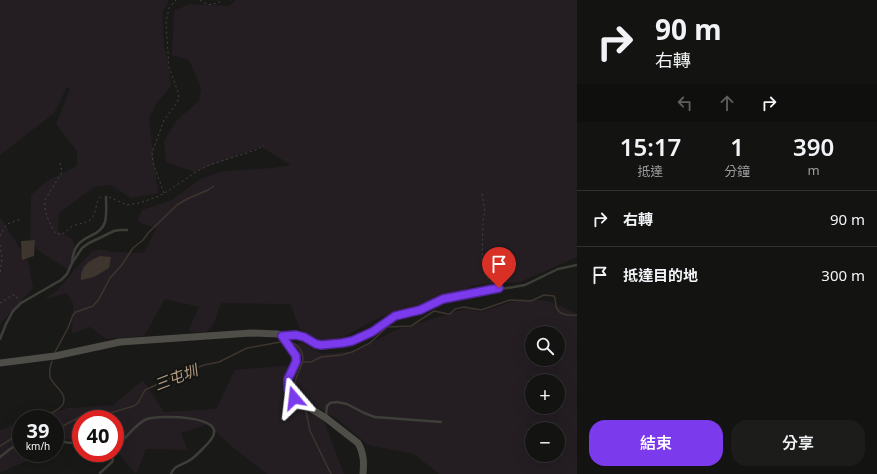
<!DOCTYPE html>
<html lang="zh-TW">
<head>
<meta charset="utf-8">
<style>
  :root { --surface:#131311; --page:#1c1c1a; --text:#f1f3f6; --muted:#9d9e9f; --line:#323231; --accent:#7c3aed }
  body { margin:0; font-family:"Noto Sans","Noto Sans TC",sans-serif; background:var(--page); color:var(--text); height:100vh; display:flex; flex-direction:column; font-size:15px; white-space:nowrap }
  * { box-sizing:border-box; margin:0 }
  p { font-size:13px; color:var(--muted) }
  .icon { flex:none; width:22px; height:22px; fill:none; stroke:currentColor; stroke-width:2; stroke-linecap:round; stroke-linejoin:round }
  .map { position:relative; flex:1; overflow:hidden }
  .side { display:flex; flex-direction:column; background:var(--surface); width:300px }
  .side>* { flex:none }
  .banner { background:#131311; color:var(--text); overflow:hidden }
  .tools { position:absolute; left:525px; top:326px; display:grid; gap:8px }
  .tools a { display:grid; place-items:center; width:40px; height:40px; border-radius:50%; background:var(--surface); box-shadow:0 4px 16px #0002,0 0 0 1px var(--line); font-size:20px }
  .speed { position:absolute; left:12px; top:410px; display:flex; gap:8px; font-size:20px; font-weight:700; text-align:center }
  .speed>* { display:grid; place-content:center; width:52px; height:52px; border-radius:50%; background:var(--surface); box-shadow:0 4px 16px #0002,0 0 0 1px var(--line); line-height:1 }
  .speed small { font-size:10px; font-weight:400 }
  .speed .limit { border:6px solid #d22; background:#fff; color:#111 }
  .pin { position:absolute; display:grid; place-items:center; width:34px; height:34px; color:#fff; margin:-41px -17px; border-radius:50% 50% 50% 0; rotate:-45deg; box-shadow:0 0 4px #0007 }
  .pin .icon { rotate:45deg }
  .me { position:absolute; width:44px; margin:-22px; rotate:343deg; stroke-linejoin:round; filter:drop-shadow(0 0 3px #0008) }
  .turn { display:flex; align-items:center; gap:14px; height:84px; padding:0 12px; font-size:18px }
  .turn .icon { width:52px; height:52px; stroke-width:2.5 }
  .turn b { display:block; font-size:28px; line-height:34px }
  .lanes { display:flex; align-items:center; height:38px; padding:0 12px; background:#0003; justify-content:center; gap:20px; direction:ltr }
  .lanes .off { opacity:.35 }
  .eta { display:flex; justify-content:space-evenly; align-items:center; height:68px; text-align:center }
  .eta b { font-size:24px; font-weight:600; line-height:28px }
  .cta { display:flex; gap:8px; margin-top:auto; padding:8px 12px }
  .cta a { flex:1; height:46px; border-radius:16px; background:var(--accent); color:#fff; font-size:16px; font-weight:600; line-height:46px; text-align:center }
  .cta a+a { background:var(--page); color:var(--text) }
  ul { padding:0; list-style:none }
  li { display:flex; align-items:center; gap:12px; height:56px; padding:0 12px; border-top:1px solid var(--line) }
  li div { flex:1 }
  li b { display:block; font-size:15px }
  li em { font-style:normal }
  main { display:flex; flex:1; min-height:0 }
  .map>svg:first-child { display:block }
  .green { fill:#241e23; fill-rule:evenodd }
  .water { fill:#3d352e }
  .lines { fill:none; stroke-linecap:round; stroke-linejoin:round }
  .stream { stroke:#3d352e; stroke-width:1.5 }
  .path { stroke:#45443f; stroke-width:1; stroke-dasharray:2 3; stroke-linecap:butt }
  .lane { stroke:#3e3e39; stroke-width:2.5 }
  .secondary { stroke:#4e4d47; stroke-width:7 }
  .route-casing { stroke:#51269a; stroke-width:10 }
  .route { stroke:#7c3aed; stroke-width:7 }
  .labels { text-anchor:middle; stroke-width:4; stroke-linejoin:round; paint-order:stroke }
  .water-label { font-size:15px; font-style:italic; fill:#b29b83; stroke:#141412 }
</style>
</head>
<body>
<main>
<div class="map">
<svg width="577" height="474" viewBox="0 0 577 474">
  <rect width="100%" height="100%" fill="#191917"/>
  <g class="green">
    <path d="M0,0H169L162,13L164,45L168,61L171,86L156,104L149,119L158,193L131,198L110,185L94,187L59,213L58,231L73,239L75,258L70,271L42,253L30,242L31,195L47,181L77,166V151L56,124L70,89L67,87L54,113L0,155Z"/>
    <path d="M236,0H577V257L520,282L476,285L424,305L380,317L343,337L320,341L300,329L290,304L221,303L214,323L206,333L188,331L199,307L165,299L144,336L106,339L90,327L72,334L73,303L67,293L43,300L59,289L75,269L92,252L100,249L113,252L144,253L156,229L137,221L142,210L172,200L200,179L224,171L272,168L291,165L261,147L194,172L166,162L164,141L176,121L199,101L201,88L189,60L172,55L174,11L189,4L229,6Z"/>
    <path d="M0,217L28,261L33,288L0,324Z"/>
    <path d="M521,299L549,301L577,314V474H439L414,454L368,445L336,418L300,398L295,381L302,357L295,346L301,342L322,354L356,351L393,331L467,308L480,312ZM532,333H558V359H532ZM532,381H558V407H532ZM532,429H558V455H532Z"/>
    <path d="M290,365L282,387L298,407L324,421L344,474H267L235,449L207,424L181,433L188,450L146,449L136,474L115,450V419H81V441L55,438V419H31L68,408L113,405L143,380L164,412L216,409L235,370Z"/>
    <path d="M21,422V453H39L35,457L0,473V430Z"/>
  </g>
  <g class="water">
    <path d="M35,240L34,256L22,260L21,241Z"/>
    <path d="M100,256L111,257L109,268L94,277L81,280C80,266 89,261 100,256Z"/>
  </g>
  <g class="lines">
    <g class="stream">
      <path d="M290,342C295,343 297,345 300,349C309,364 294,372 295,385C295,391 300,397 304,402"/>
      <path d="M55,352L68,328L73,315L76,312L93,306L99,299L110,278L121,266L133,248L143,240L149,232L177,205L187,199L208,190L214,186"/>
      <path d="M302,362H311L321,357L341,355L352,352L370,343L387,327L411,326L434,311L448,314H450L455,309L464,307L481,310L510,300L531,301L544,295L554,296C556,299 555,302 556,306C558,315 569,316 577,315"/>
      <path d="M306,411L310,431L331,474"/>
      <path d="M44,419L45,417C50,413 60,410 63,404C68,393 53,386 50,377C49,371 50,366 52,361"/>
      <path d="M55,430L82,416L110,413L134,406L138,403L145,390L175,376L204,365L219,362L247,348L281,342"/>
      <path d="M0,446L21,433"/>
    </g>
    <g class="path">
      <path d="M200,0C209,7 213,5 223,0"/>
      <path d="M60,163L62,172L45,200C43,210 50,225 56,234H62C66,232 69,228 73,226C79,223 86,224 91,219C97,213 95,200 102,196"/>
      <path d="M164,193L153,163L152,153L164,120L177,103L179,98L178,92L169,67L166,22L169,8L176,0"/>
      <path d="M482,194L485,211L483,221L482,261L486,276L495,286"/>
      <path d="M109,197L127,205L139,203L157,197L168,191L196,172L209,165L256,150L264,145"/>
      <path d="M0,236L7,224L21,219"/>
      <path d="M0,245L2,258L0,274"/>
      <path d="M0,303C6,301 7,297 13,295L17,296V301"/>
    </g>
    <g class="lane">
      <path d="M72,263C74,231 99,241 105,222C107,214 106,204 106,197"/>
      <path d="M282,336L296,335L304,337L316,344L321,345L342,343L352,341L371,332L395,317L420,310L443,299L525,285L558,269L577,265"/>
      <path d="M0,339L6,324L13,311L21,303L61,280L67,274L72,263L82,248L89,243L114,231L120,230H127"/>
      <path d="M326,415L327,406L330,403L337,402L347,404L364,413L375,417L441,422"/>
      <path d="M55,441L81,444"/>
      <path d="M115,447C127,439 134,424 147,419C159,415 227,415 212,438C210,442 194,458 190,460C183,465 174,465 171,474"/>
      <path d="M0,457L10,449L21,443"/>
      <path d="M100,473L112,462L113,459L110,453"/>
    </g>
    <path class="secondary" d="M0,363L55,356L120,342L251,333L278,334L284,338L296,357V362L288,379V383L289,389L293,399L300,404L308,407L326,418L358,443C364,453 364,463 363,474"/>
  </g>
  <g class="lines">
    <g class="route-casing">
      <path id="route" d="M294,398L288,389V379L296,362V356L282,336L296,335L304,337L316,344L321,345L342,343L352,341L372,332L395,316L420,310L443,299L499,288"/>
    </g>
    <use href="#route" class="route"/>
  </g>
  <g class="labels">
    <g class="water-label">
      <text transform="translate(176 378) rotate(-21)" y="5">三屯圳</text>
    </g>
  </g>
</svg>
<div class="tools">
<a><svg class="icon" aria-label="search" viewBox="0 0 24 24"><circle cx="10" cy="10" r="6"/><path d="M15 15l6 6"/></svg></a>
<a>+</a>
<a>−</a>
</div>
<div class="speed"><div>39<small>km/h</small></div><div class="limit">40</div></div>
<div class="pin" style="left:499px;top:288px;background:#d93025"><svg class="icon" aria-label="arrive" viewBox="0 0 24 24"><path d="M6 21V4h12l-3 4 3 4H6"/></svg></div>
<svg class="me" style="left:294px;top:398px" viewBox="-20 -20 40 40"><path d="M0-17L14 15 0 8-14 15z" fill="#7c3aed" stroke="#fff" stroke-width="4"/></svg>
</div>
<section class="side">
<div class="banner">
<div class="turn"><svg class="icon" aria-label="right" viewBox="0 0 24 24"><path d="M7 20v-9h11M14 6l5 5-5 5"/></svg><div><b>90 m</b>右轉</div></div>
<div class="lanes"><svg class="icon off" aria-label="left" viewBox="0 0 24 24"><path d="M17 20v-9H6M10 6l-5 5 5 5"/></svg><svg class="icon off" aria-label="ahead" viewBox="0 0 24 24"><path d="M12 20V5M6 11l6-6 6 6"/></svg><svg class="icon" aria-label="right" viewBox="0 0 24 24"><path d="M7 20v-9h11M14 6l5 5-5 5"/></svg></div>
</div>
<div class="eta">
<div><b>15:17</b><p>抵達</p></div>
<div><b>1</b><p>分鐘</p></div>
<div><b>390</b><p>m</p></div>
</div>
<ul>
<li><svg class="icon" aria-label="right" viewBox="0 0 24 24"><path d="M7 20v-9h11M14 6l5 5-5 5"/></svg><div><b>右轉</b></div><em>90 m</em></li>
<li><svg class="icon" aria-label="arrive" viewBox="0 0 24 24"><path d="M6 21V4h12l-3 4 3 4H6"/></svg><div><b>抵達目的地</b></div><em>300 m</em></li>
</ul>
<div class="cta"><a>結束</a><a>分享</a></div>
</section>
</main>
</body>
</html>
